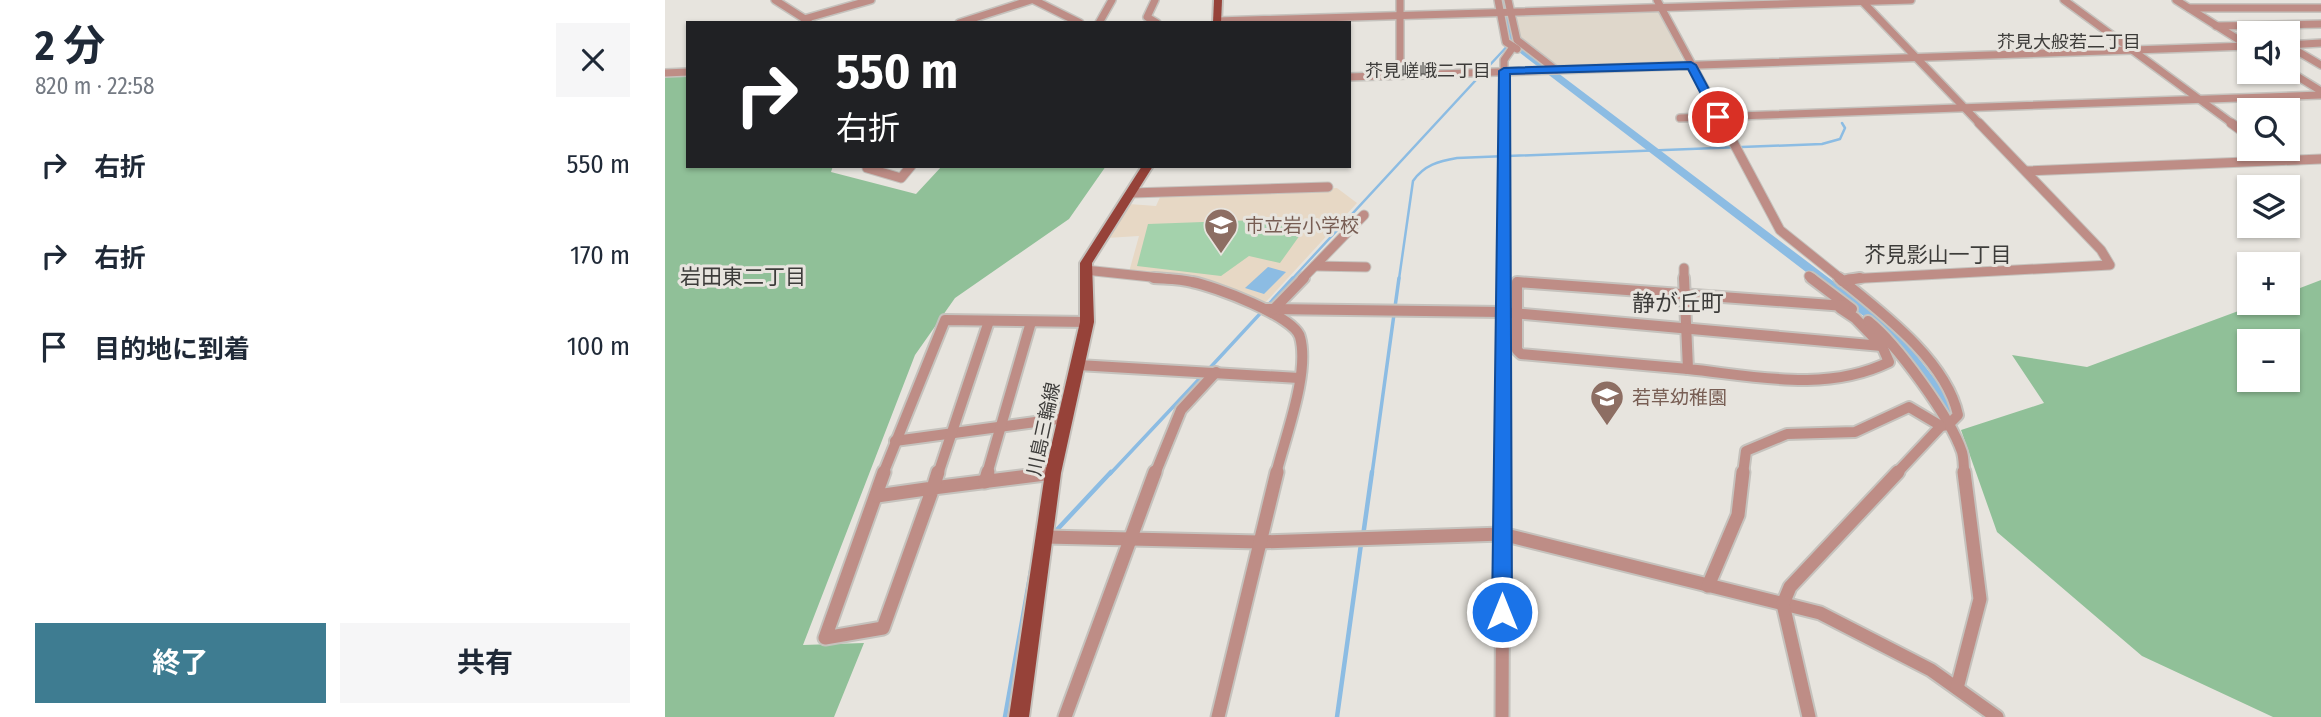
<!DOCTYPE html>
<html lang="ja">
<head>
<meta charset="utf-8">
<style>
  :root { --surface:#fff; --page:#f6f6f7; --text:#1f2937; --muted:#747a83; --accent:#3e7c91 }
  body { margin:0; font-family:"Fira Sans Condensed","Noto Sans JP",sans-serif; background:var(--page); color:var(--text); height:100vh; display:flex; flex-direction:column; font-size:26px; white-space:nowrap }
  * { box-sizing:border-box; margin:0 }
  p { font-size:23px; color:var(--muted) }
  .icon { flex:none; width:38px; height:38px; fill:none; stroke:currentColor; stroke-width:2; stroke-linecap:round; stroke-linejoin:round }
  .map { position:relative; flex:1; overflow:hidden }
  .side { display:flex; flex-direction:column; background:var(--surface); width:665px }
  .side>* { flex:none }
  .top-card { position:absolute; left:21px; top:21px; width:665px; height:147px; border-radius:0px; box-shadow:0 2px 5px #0004; background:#202124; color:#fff; overflow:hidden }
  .tools { position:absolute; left:1572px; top:21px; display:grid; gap:14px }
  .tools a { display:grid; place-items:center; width:63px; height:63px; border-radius:0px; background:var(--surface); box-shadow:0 2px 5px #0004; font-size:35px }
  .pin { position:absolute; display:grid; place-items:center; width:60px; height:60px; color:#fff; margin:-30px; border:4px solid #fff; border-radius:50%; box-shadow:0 2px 7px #0007 }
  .me { position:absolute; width:77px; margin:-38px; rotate:0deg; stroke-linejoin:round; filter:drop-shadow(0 0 5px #0008) }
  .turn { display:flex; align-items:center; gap:24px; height:147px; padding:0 35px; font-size:32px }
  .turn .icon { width:91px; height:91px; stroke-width:2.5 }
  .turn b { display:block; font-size:49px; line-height:60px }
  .round { display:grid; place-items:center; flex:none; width:74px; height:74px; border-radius:0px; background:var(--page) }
  .overview { display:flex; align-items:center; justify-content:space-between; height:119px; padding:0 35px }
  h1 { font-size:42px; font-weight:700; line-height:52px }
  .primary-button { display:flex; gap:14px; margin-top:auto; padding:14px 35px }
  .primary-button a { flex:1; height:80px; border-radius:0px; background:var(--accent); color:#fff; font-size:28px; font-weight:700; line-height:80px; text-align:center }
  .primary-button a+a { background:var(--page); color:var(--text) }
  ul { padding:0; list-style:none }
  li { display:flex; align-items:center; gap:21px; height:91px; padding:0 35px }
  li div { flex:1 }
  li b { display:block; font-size:26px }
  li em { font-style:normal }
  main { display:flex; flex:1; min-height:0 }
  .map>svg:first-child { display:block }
  .built { fill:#dfd7cb }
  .education { fill:#e7d8c5 }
  .green { fill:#a4d2ac }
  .forest { fill:#90c098; fill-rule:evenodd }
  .water { fill:#8cbce3 }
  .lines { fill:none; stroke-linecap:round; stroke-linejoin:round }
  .stream-far2 { stroke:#8cbce3; stroke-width:2.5 }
  .stream-far1 { stroke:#8cbce3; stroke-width:3.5 }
  .stream { stroke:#8cbce3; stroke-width:4.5 }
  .canal { fill:#8cbce3; fill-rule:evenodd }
  .minor-far3-casing { stroke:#c5c2bd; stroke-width:10 }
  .minor-far2-casing { stroke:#c5c2bd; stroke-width:11 }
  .minor-far1-casing { stroke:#c5c2bd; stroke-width:14 }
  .minor-casing { stroke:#c5c2bd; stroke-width:17 }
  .major-casing { stroke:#c5c2bd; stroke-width:4 }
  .minor-far3 { stroke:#be8d86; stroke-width:7 }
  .minor-far2 { stroke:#be8d86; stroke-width:9 }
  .minor-far1 { stroke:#be8d86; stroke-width:10 }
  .minor { stroke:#be8d86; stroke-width:13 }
  .major { fill:#964239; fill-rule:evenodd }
  .route { fill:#1a73e8; stroke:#114b97; stroke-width:2 }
  .labels { text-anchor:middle; stroke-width:6; stroke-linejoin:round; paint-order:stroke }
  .far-neighbourhood-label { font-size:18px; fill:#3d3c3a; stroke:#e7e4de }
  .education-label { font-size:19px; fill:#785e54; stroke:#e7e4de; text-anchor:start }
  .street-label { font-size:19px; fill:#3d3c3a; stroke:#e7e4de }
  .neighbourhood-label { font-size:21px; fill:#3d3c3a; stroke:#e7e4de }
  .quarter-label { font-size:23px; fill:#3d3c3a; stroke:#e7e4de }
</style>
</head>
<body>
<main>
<section class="side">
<div class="overview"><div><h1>2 分</h1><p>820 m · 22:58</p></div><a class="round"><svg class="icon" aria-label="close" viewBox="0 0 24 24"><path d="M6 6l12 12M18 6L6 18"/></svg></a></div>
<ul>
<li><svg class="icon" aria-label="right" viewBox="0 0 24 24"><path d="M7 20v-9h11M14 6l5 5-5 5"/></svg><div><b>右折</b></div><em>550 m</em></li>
<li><svg class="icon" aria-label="right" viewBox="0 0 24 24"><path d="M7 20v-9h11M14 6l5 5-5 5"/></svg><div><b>右折</b></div><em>170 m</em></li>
<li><svg class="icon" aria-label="arrive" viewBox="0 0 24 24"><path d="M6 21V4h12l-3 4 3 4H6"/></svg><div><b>目的地に到着</b></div><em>100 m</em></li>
</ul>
<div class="primary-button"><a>終了</a><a>共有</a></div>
</section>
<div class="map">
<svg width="1656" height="717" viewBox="0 0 1656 717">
  <rect width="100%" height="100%" fill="#e7e4de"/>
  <path class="built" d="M993,10L1019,62L894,66L855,39L849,15Z"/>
  <path class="education" d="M672,188L692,203L598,305L464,272L474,236L441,238L464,204L491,206L496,195Z"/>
  <path class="green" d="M623,219L621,228H640L615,263L584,256L556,276L472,266L483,224Z"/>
  <g class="forest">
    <path d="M13,75L23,77V166H168L166,172L251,194L277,166H441L404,219L290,298L250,355L138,645L199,643L169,717H0V77Z"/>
    <path d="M1656,280V717H1608L1477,656L1332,532L1296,430L1379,403L1347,355L1422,367L1595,303H1622V293ZM1584,341H1622V380H1584Z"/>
  </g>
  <path class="water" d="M603,267L621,272L599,294L580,288Z"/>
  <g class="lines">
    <g class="stream-far2">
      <path d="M627,279L847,41"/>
      <path d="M734,279L748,181C759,165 774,161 792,158L1157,144L1175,139L1180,128L1177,123"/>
    </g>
    <g class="stream-far1">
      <path d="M542,371L628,278"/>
      <path d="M445,474L537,376"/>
      <path d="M707,474L734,278"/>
    </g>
    <g class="stream">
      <path d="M388,534L446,472"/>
      <path d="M698,536L707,472"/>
      <path d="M340,717L366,571"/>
      <path d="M672,717L696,544"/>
    </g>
    <path class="canal" d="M834,0H842L851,40L856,45L1230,328L1291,406L1292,409L1291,412H1281L1222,334L850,49L843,41Z"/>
    <g class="minor-far3-casing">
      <g id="minor-far3">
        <path d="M110,0L143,21"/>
        <path d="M369,0L415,23"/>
        <path d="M490,0L482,17L492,23"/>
        <path d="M735,0V75"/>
        <path d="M833,0L841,42L852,49"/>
        <path d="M843,0L852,40L891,70"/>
        <path d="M992,0L1059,124"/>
        <path d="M1196,0L1315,124"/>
        <path d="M1399,0L1568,124"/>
        <path d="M1511,0L1582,45"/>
        <path d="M1524,8H1656"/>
        <path d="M139,19L206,0"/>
        <path d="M552,21L1246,0"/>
        <path d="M294,23L366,0"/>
        <path d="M434,23L447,0"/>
        <path d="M1551,26L1656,24"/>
        <path d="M1622,45L1656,65"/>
        <path d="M1622,45L1656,43"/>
        <path d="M1622,70L1656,91"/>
        <path d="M0,73L23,72"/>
        <path d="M684,77L1584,46"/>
        <path d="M1015,118L1656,95"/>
        <path d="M839,124V60L848,47"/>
      </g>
    </g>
    <g class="minor-far2-casing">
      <g id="minor-far2">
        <path d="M1058,123L1115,230L1176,279"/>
        <path d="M1566,123L1584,136"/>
        <path d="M1601,149L1618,160"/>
        <path d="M204,166L202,168L236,178L246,166"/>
        <path d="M1361,171L1656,159"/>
        <path d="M466,193L663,187"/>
        <path d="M650,266L701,267"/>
        <path d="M1019,268V279"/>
        <path d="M420,270L505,279"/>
        <path d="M1144,276L1148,279"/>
        <path d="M637,279L699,215"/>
        <path d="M838,279L839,123"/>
        <path d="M1183,279L1445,265L1436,250L1314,123"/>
      </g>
    </g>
    <g class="minor-far1-casing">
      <g id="minor-far1">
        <path d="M489,278C502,279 515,279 527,282C548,286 630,316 635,337C645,373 620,437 611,474"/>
        <path d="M1019,278L1023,369C1090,376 1161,393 1224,362L1217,346"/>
        <path d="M1146,278L1187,309"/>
        <path d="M1174,278C1216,312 1281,360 1293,415L1283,425L1276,426L1231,474"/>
        <path d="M1177,281L1195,278"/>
        <path d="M600,309L837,312L1217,346L1190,318L1175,308"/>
        <path d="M609,309L639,278"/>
        <path d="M1203,321C1232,344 1285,417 1297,452C1299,459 1299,467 1299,474"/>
        <path d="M413,365L634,378"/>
        <path d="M1023,369L856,354L852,350V282L1180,306"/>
        <path d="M230,441L400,418"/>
        <path d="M218,474L280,320L422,322"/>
        <path d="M273,474L324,321"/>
        <path d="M322,474L366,322"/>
        <path d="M381,474L388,473"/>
        <path d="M490,474L516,410L551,372"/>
        <path d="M838,474V278"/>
        <path d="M1078,474L1081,451L1122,434L1190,432L1244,407L1276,426"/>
      </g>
    </g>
    <g class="minor-casing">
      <g id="minor">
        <path d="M219,472L160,638L218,628L268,488L388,473"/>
        <path d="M320,482L323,472"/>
        <path d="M212,496L268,488L273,472"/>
        <path d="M381,537L594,542L837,534L1155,613L1266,670L1332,717"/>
        <path d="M1043,586L1073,515L1078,472"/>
        <path d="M1292,688L1315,599L1299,472"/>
        <path d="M400,717L490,472"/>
        <path d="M553,717L612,472"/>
        <path d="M837,717L838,472"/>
        <path d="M1144,717L1118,604L1125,587L1233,472"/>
      </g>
    </g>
    <g class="major-casing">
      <g id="major">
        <path d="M549,0H557L556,23H548Z"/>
        <path d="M477,166H488L427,263L429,322L396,473L364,717H344L380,473L415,322V263Z"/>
      </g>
    </g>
    <use href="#minor-far3" class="minor-far3"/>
    <use href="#minor-far2" class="minor-far2"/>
    <use href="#minor-far1" class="minor-far1"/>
    <use href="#minor" class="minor"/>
    <use href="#major" class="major"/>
  </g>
  <path class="route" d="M1026,62L1031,65L1059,117L1057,119L1048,117L1023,69L845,74L847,612L844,619L837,622L830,619L827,612L834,71L839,68Z"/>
  <defs>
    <g id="school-pin" transform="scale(1.75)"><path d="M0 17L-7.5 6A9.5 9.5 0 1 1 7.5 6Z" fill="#8d6e63" stroke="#e7e4de"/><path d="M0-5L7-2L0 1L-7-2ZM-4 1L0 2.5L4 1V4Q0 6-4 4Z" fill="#fff"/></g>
  </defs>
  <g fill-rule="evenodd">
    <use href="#school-pin" x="556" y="225"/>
    <use href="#school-pin" x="942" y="397"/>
  </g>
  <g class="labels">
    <g class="far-neighbourhood-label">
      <text x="1404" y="48">芥見大般若二丁目</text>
      <text x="763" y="77">芥見嵯峨二丁目</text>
    </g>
    <g class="education-label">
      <text x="580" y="232">市立岩小学校</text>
      <text x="967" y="404">若草幼稚園</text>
    </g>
    <g class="street-label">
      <text transform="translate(378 429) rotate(-78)" y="7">川島三輪線</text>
    </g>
    <g class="neighbourhood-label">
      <text x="1273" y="262">芥見影山一丁目</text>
      <text x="78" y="284">岩田東二丁目</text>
    </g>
    <g class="quarter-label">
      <text x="1013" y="311">静が丘町</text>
    </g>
  </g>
</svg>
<div class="tools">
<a><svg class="icon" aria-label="sound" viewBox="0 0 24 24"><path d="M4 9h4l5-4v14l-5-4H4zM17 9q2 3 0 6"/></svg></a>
<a><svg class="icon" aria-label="search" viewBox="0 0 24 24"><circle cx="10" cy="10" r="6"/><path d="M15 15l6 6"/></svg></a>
<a><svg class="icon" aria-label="layers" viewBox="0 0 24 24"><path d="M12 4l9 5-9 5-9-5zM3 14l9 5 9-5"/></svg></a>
<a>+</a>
<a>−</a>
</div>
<div class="pin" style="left:1053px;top:117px;background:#d93025"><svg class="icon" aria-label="arrive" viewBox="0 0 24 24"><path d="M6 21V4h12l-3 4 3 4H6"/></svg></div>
<svg class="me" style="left:837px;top:612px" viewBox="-20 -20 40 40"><circle r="17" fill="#1a73e8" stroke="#fff" stroke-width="3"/><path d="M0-11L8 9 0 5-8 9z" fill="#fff"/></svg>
<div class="top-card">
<div class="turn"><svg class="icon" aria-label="right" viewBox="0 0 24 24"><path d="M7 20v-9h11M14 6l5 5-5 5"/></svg><div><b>550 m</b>右折</div></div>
</div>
</div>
</main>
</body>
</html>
